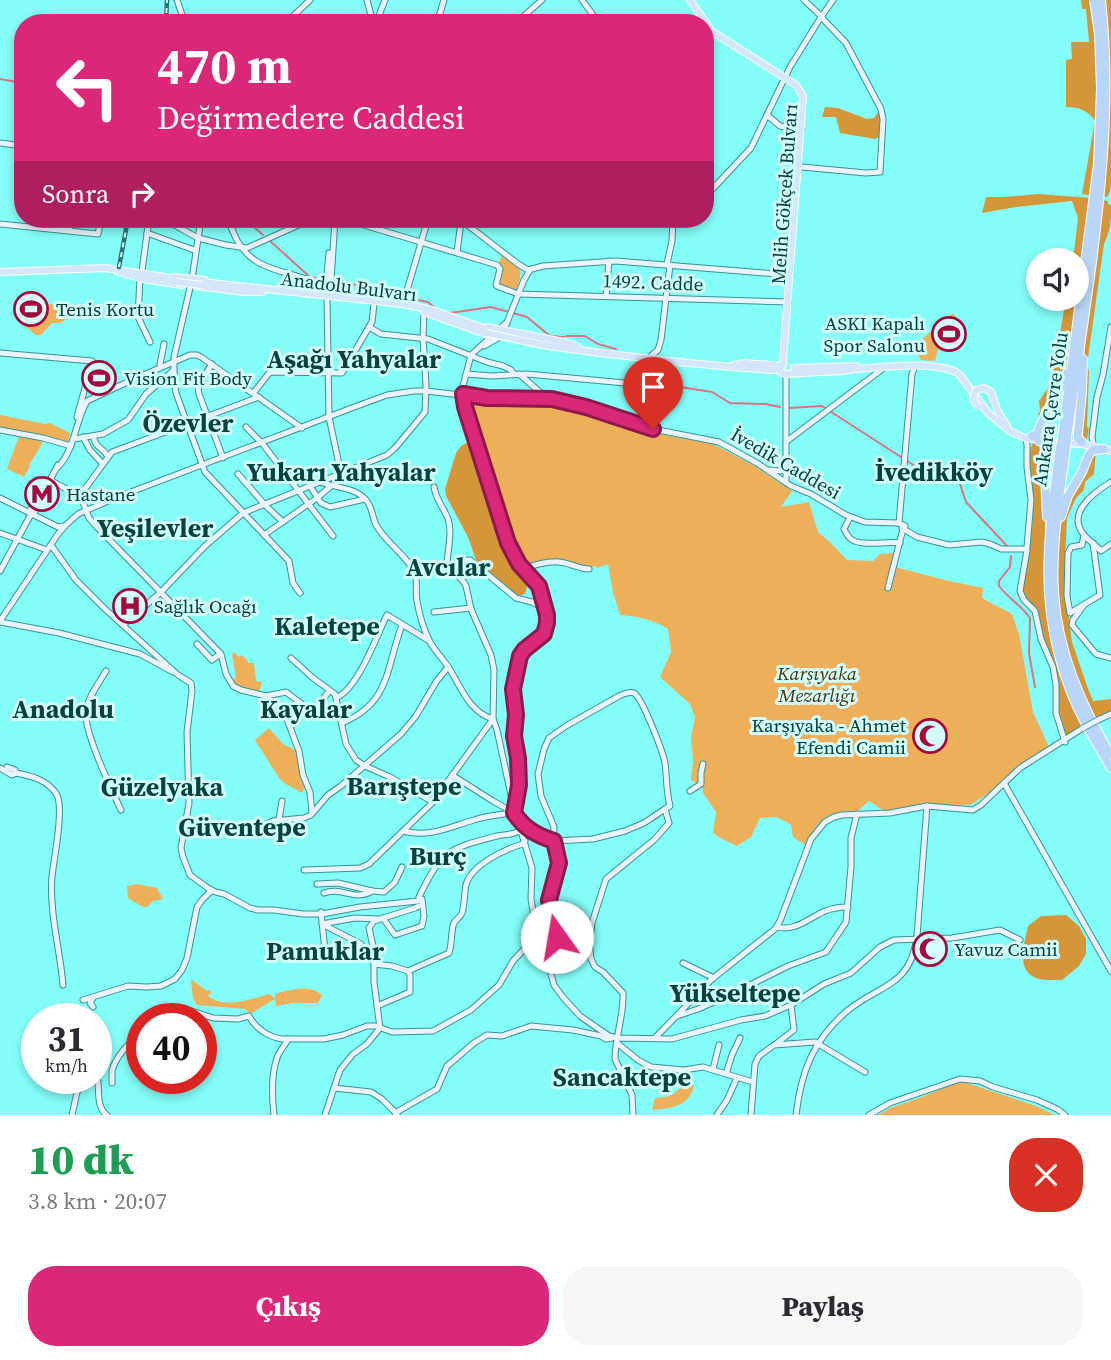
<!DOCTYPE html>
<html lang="tr">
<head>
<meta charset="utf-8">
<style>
  :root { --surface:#fff; --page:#f7f7f7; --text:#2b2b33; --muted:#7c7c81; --accent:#db2777 }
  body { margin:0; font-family:"Source Serif 4",serif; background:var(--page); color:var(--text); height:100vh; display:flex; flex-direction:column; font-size:26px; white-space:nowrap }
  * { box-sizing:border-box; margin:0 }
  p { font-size:23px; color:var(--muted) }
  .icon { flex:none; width:38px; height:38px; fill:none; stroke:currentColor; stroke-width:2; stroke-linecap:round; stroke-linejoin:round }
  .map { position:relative; height:1115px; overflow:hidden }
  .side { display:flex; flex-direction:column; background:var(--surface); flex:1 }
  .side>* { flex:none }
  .guide { position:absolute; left:14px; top:14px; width:700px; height:214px; border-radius:28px; box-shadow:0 4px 10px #0003; background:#db2777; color:#fff; overflow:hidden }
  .tools { position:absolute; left:1026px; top:248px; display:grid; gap:14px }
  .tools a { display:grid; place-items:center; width:63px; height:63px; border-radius:50%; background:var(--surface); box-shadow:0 4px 10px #0003; font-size:35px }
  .speed { position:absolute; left:21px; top:1003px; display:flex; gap:14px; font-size:35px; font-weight:700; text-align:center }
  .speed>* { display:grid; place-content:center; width:91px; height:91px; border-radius:50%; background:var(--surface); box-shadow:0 4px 10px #0003; line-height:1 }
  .speed small { font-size:18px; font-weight:400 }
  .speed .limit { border:10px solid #d22; background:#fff; color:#111 }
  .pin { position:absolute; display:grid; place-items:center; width:60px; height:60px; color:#fff; margin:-72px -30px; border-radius:50% 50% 50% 0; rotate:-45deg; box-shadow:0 0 7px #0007 }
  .pin .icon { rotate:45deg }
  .me { position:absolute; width:77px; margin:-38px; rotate:347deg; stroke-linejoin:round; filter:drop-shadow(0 0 5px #0008) }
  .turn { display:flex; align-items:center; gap:24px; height:147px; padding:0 28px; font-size:32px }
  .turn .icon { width:91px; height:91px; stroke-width:2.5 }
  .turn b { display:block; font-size:49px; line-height:60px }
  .then { display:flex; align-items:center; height:66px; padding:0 28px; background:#0003; gap:14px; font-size:26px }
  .round { display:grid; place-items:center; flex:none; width:74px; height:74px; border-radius:28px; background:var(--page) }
  .head { display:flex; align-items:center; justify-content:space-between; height:119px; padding:0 28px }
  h1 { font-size:42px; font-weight:800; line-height:52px; color:#1e9e55 }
  .button { display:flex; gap:14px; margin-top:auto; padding:14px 28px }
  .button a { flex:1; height:80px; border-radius:28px; background:var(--accent); color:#fff; font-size:28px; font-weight:800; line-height:80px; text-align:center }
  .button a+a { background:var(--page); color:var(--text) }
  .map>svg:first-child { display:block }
  .green { fill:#eeaf5b }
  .forest { fill:#d59539 }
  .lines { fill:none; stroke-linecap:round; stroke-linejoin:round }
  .stream { stroke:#db7382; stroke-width:2 }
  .secondary-casing { stroke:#359592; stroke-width:7 }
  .primary-casing { stroke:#fff; stroke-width:8 }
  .highway-casing { stroke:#fff; stroke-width:10 }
  .secondary { stroke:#eaf3fd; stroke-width:5 }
  .primary { stroke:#d5e6fb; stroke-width:6 }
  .highway { stroke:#b9d6f8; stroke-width:8 }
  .rail-casing { stroke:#2a7573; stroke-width:4.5 }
  .rail { stroke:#d2fdfa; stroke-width:2; stroke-dasharray:5; stroke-linecap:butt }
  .secondary-bridge-casing { stroke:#359592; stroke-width:7; stroke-linecap:butt }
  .primary-bridge-casing { stroke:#fff; stroke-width:8; stroke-linecap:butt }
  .highway-bridge-casing { stroke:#fff; stroke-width:10; stroke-linecap:butt }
  .secondary-bridge { stroke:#eaf3fd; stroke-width:5 }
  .primary-bridge { stroke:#d5e6fb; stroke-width:6 }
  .highway-bridge { stroke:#b9d6f8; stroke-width:8 }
  .route-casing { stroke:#8e194d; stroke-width:18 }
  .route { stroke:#db2777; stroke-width:12 }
  .labels { text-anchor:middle; stroke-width:6; stroke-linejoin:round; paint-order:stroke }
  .street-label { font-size:19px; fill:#084240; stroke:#d2fdfa }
  .poi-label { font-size:19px; fill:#084240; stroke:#d2fdfa; text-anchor:start }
  .park-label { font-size:19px; font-style:italic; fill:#4c320b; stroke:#d2fdfa }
  .district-label { font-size:26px; font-weight:bold; fill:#084240; stroke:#d2fdfa }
</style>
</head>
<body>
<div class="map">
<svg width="1111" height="1115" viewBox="0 0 1111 1115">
  <rect width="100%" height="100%" fill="#84fdf8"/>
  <g class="green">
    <path d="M502,254C522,269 524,267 516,291L497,286L502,270L499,263Z"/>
    <path d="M52,304L64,315L65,320L61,323H52L41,335H36L17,320L22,310L28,305Z"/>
    <path d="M953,313L962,325L957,351L938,349L935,361L921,360L915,350L916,344Z"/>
    <path d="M464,397L508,402H542L556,403L582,410L654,433L713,444L753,465L792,491L781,507L809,502L818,532L830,542L847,560L873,561L880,554L895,553V567L949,581L983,588L982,598L1012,614L1019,634L1033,712L1049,747L991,792L970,805H926L884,811L869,801C861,807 857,816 847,811C823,814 816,825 805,845L793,837L791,825L777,817L760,818L751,837L737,846L720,838L713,833L716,812L703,793V788L691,780L693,761L691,737L695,717L690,704L660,677L671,652L668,629C654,620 637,616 620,615L613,592L608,564L597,568L596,566L589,568L559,562L526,565L518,553L514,550Z"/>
    <path d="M0,415L45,424L50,423L70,433L68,442H57L0,428Z"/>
    <path d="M19,436L43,442L29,465L30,466L24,477L7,469Z"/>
    <path d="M234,652L239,657L241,655L247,660L248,663H254L256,681L262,682L259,693L239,688L232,681L236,677L232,655Z"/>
    <path d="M269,728L283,744L297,751L300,775L305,787L302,793L284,783L279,778L255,740Z"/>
    <path d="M137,884L157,888L163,899L153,901L147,907H143L128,898L127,886Z"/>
    <path d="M191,979L207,991L210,990L211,993L208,996C227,1010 249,999 270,994L275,999V994C289,990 313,983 322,996L318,1003H293L276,1006L275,999L250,1014L245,1009L197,1005L193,999Z"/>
    <path d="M956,1083H967L1036,1106L1055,1115H878L890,1108L919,1098Z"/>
    <path d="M683,1084L694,1085C693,1089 692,1093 690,1096C681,1108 665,1109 652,1110L655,1098C667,1098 676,1095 683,1084Z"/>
  </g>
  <g class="forest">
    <path d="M1081,0H1093L1097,35L1098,101L1092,196L1082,194L1095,121C1088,110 1078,107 1066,107V60L1072,59L1071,42H1089L1086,9H1082Z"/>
    <path d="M1103,0H1111V181L1110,192L1107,197L1102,196Z"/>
    <path d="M825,107L838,108L867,119L874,118L879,111L880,117L879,137L875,139L840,133L836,117H822Z"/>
    <path d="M1038,194L1092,198L1070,358L1066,375L1040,416L1038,415L1040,411L1039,401L1050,385L1053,373L1066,299H1076V261H1073L1078,218L1072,201L1016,207L982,213L986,197H1003Z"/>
    <path d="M1102,200L1108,201V204L1111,205C1111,222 1111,229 1104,244L1087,365L1089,371L1087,427L1089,428L1087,439L1081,438L1085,335Z"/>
    <path d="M470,441L473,442L484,472L499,528L508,551L527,578L528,583L525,594L518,596L476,560L468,537L446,496L445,489L456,453L461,446Z"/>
    <path d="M1033,443L1045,445V585L1049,615L1086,725L1067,736L1059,716L1058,676L1046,650L1038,618L1025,597L1022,589C1027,565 1033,533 1033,508C1032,487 1023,462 1033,443Z"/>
    <path d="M1096,450L1094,474L1085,482L1084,490L1076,498L1067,518L1064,582L1072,642L1087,686L1093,701L1111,699V712L1096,720C1062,667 1045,573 1064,513C1070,493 1081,474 1090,455Z"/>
    <path d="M1066,915L1079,926L1086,939V954L1079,966L1062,980C1053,980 1041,981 1034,977C1016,969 1025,940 1028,926L1041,916Z"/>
  </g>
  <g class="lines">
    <g class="stream">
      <path d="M0,79L23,83"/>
      <path d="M245,219L263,235"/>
      <path d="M270,241L310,277L325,280"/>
      <path d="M334,282L391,289L404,295"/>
      <path d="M408,298L428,302L435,308"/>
      <path d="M450,313L491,307L509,312"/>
      <path d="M513,313L527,317L550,336L564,337"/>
      <path d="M566,336H585L598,344L616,349"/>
      <path d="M644,362L654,371"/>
      <path d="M660,376L674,386L712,392L730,403L765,404L780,407"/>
      <path d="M789,408L822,406L915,466L936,475L958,478L966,502L1007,546"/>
      <path d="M1011,556L1010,567L999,581V586C1008,598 1022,606 1030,618L1029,653L1035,687"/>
    </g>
    <g class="secondary-casing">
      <g id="secondary">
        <path d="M177,0L185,23"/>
        <path d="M367,0L373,23"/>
        <path d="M582,0L599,23"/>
        <path d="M804,0L822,17"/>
        <path d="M286,23L310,0"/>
        <path d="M376,23L385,0"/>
        <path d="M437,23L444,0"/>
        <path d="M516,23L542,0"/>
        <path d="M767,115L780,126L801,130"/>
        <path d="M0,143L23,146"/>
        <path d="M802,167L866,173L880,172L883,119L881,109L846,43L821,17"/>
        <path d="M705,197L751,148L790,67L821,17L833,0"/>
        <path d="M103,219L124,225L125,219"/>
        <path d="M164,219L196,237"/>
        <path d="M201,219L192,279L174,357V379L176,393L205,472L289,561L293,583L300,593"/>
        <path d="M230,219C230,227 233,232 237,240C252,269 281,270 309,280"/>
        <path d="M344,219L497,265L500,269L496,285L497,286L518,294L788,302"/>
        <path d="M458,219L461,222L465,223L518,264L528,270L543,266L616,261L790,275"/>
        <path d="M0,224L98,234L101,219"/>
        <path d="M69,230L71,219"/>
        <path d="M147,233L194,250"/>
        <path d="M198,238L226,245L247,248L312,219"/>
        <path d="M457,252L461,222"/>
        <path d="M667,264L672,241L673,219"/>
        <path d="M142,271L149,219"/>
        <path d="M140,278L138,317L150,342"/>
        <path d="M325,295L329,253"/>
        <path d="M330,296L335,219"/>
        <path d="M606,296L609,261"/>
        <path d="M327,299L329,417L341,474"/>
        <path d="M403,304L428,219"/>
        <path d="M507,322L471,355L462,390L465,407L508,543L519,564L539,586L547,615V626L544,634L524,650L520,656L513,689L516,715L514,736L518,758L519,785L514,813"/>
        <path d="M506,325L524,280L530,270"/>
        <path d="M369,327L381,334L428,339L487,362L503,366L511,370L514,374"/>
        <path d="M484,346L498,338L501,333"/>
        <path d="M0,353L92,361L95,366L88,385"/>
        <path d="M651,356L658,350L661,340L670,265"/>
        <path d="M160,364L164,344"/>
        <path d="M212,364L198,386L199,394L223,458"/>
        <path d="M466,374L492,376L527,374L658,386"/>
        <path d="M519,374L541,393L543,398"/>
        <path d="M786,374V482"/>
        <path d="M255,391L270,372L342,373L372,322L374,304"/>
        <path d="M77,417L85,388L88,384"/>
        <path d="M246,427L262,443L333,536"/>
        <path d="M653,429L659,367L669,361"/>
        <path d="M0,430L43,438L71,446"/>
        <path d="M93,436C97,451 102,445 108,457"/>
        <path d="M83,437L90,450L103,464"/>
        <path d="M1025,438L1027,444V467L1031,500L1027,547"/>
        <path d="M74,439L103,434L128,420L146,394L174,370"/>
        <path d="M787,441L885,367"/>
        <path d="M1093,443L1092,437L1097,397L1103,375L1111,327"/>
        <path d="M58,467C75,449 75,422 87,401L134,379L190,355H197L201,357L302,428"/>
        <path d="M769,470L780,471L783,470L784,466"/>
        <path d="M238,474L265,505L283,522"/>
        <path d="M50,480L81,497L89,518L97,527L221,654L226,674L233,686L241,690L266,696L285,714L299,751L303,775L310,792L312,813"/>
        <path d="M1111,482C1093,493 1066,513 1084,535C1089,541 1096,545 1101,551L1111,544"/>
        <path d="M310,486L321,503L330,507L365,499"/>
        <path d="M434,487C436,500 444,508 448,519C453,533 447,551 447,566L463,581L466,586L471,609L491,655L494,670L493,719L497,730L511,795"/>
        <path d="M79,497L112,452L259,397"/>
        <path d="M0,498L58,527L63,526"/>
        <path d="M29,512L48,480H50"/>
        <path d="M850,517L844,529C845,531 848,537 851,539C860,547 886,541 900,543"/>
        <path d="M899,523L912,374L915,366"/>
        <path d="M902,528L917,537L949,545L982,542L990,544L1001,549H1024"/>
        <path d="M0,533L47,550"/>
        <path d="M264,535L317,498L331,486"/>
        <path d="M1084,535L1082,545L1071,547L1068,553L1067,596L1070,613L1100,595L1093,543"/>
        <path d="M51,545L76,580L105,609L178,675L191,683L192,691L187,732L189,803L181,848L183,857L190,875L212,891L224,894L250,908L258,910H274L303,914H322L360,907L418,901"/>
        <path d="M1027,550L1020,591L1024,600L1035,611L1041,639L1053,667L1056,685V713L1065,742"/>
        <path d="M450,568C457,565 462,559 470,560L516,598L532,602L546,610"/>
        <path d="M523,569C534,565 548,561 559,562C570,563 579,569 589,569"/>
        <path d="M0,571L30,516L34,513L52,482L50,480L58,465"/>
        <path d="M888,588L903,529"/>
        <path d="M1084,605L1073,620L1072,625L1096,654L1111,658"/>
        <path d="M434,612L471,608"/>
        <path d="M0,621L58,534L66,525L78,514L115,498L349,409L387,395L414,391H426L487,398H539L556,399L586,407L653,429L719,442L757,463L791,486L811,494L846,515L865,522L899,523L905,526L904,529"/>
        <path d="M0,622L59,633L140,654L173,672"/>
        <path d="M123,625L161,592L205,546L243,513L387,455L396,447L425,412L426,385L423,338L424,312"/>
        <path d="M197,644L212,660L220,654"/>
        <path d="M291,658L313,678L335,694L346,744L356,760L365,766L390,777L433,802"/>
        <path d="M106,671C99,683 88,697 86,711C83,731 112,790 121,810"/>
        <path d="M266,696L286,692L311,711"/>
        <path d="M336,698C358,689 376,637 387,615L428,640"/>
        <path d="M283,712L287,708L304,711L313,710L322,701L329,691"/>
        <path d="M1098,720L1111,714"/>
        <path d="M342,723C391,703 386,667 402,625"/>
        <path d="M7,767L15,770L16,773"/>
        <path d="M0,768L12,775L16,773C32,776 48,780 57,795C64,809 54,859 52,876C49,912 60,949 63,985"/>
        <path d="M452,775L493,801L514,813L524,827L542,837L554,841L593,839L625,831L644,823L665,809"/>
        <path d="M1004,783L1111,971"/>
        <path d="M690,791L701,784V773L703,764"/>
        <path d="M279,820L282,801"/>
        <path d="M250,831L273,821L304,818L311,815L328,795L341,786L401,734L416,716L436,682L448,667"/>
        <path d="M403,831C430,838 449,827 474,820C486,816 499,815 512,813"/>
        <path d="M304,870L360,868L369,864L433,802L493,719C469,712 461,687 449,668C443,659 435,651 430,642C424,630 419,613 417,601C415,592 418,583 415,574C411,560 386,542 378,528C371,519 374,507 365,499C354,487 335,488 321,482"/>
        <path d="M317,884L338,883L372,891L384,892L395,882L402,867"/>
        <path d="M324,893C341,886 355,902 372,891"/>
        <path d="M419,897C442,850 447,849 497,836C507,834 516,835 523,828"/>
        <path d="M321,912L325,951"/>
        <path d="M383,918L395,935L422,926L424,916L422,899"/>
        <path d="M322,924L355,918L378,919"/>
        <path d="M324,925L361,944"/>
        <path d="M777,927C795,932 809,918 825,911C833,908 839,907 848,907"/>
        <path d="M683,963L714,978"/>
        <path d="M374,964L392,966L408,971L449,953C452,944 451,935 453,926C454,919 460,919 462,913C465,904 464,894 466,885C471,865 505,849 523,844L525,841"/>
        <path d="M83,1000L128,986L147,987L161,986L175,979L182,970L187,958L197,907L202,900L212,890"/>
        <path d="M377,1006L410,992V975L408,971"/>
        <path d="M93,1007L90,1003L93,998"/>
        <path d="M677,1016L698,1009L734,993L788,966L826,952L846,922L851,867V838L857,814"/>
        <path d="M174,1018L179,1012L186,1009L213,1018L238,1019L249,1016C255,1028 268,1037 282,1039H324L343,1035L367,1026H376L392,1032L433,1031L471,1010L499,985L513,961L528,945L534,917L531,899L532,868L521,831"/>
        <path d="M655,1038L712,979L775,929L780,921L811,839L825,822L834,817L842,815L890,813L927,806L973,810L981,805L1020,768L1083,728"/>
        <path d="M617,1043L638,1060L651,1067L684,1070L703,1067L753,1082"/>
        <path d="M777,1043L794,1030L791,1005"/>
        <path d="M713,1069L719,1045"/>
        <path d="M726,1074L732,1055L740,1038"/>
        <path d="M98,1082C99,1093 97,1108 107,1115"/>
        <path d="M112,1083C112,1082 112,1072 112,1071C115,1059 129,1039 142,1037"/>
        <path d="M334,1088L371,1092L382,1099L397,1114"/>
        <path d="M395,1113L437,1089L447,1066L474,1043L487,1035L502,1036L531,1026L573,1030L601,1036L606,1039L612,1038"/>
        <path d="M72,1115L80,1079"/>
        <path d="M274,1115C272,1097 271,1075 277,1058C279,1051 285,1046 288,1039"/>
        <path d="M325,1115L340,1070L353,1054L367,1044L380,1028L374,982V951L369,928L374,921L415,908L419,906"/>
        <path d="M633,1115L632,1095L615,1059C615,1037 624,1016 623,993L603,972L595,967L591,959L589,943L592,923L606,879L654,840L669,823L665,809L670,806C666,791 667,778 665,763C663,752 642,697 634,693C629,691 623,694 619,696L566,726L549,738L544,749L538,774L541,796L554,827L553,844L559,863L549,900L557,938L551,974L554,985L562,996L580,1016L609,1036L618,1038L672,1039L741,1020L765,1016L791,1005L824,984L851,973L880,947L894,940L952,938L1000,930L1020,940"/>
        <path d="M717,1115L727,1100L737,1078"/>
        <path d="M751,1115L755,1064L759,1056L774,1045L815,1042L865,1072"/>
        <path d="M796,1115C801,1072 813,1040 847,1011C880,984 911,987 917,936L927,806"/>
        <path d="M869,1115L890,1103L960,1079L980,1081L993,1087L1037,1100L1057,1109L1065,1115"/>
      </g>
    </g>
    <g class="primary-casing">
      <g id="primary">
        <path d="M690,0L709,27"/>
        <path d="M705,27L796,85L803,96L783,360V365L780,368V372L785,374L843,371L859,368"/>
        <path d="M0,272L105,268L177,279"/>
        <path d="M119,272L143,279L182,285"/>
        <path d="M174,277L205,280"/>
        <path d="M202,282L403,304L432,310L489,330"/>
        <path d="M196,286L245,292H262"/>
        <path d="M424,312L491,336"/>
        <path d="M487,327L564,342L577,346"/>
        <path d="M519,340C554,348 591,352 627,356C676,362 725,367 774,370"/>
        <path d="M734,365L745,363L782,366"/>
        <path d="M794,368L856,366"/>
        <path d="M857,369C883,367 938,360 959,374L988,413L1010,431L1025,438L1087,445L1111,451"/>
        <path d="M992,395L998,412L1007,426"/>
      </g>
    </g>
    <g class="highway-casing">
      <g id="highway">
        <path d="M1032,436L1037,435L1038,432C1045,409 1059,395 1067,373"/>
        <path d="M1062,438L1098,164L1101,88L1099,34L1094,0"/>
        <path d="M1067,438C1075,380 1084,321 1092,262C1103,175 1111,88 1101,0"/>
        <path d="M1039,441L1046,444L1048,448L1045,476L1047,517"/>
        <path d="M1082,442L1078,438V434L1082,392L1083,359"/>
        <path d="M1060,447C1049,533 1037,602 1069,687C1079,715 1096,742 1111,768"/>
        <path d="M1066,447C1060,495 1051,544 1054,593C1058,652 1081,704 1110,754"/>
        <path d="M1061,517L1068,496L1082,472L1089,454L1094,450L1104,449"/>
      </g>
    </g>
    <use href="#secondary" class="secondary"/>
    <use href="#primary" class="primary"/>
    <use href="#highway" class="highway"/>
    <g class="rail-casing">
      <g id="rail">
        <path d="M166,23L167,0"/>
        <path d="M119,267L128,219"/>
      </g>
    </g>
    <use href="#rail" class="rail"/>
    <g class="secondary-bridge-casing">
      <path id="secondary-bridge" d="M1083,728L1098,720"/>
    </g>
    <g class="primary-bridge-casing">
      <g id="primary-bridge">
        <path d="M176,282L202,285"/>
        <path d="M487,333L519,340"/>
        <path d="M978,407L973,399L976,390L984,388L991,392L992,395"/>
      </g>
    </g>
    <g class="highway-bridge-casing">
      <g id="highway-bridge">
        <path d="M1060,447L1062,438"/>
        <path d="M1066,447L1067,438"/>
      </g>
    </g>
    <use href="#secondary-bridge" class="secondary-bridge"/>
    <use href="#primary-bridge" class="primary-bridge"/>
    <use href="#highway-bridge" class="highway-bridge"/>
  </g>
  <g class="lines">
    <g class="route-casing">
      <path id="route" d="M557,937L549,900L559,863L554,841C536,835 525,829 514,813L519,785L518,758L514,736L516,715L513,689L520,656L524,650L544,634L547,623V615L539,586L519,564L508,543L465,407L463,394L487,398L552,399L586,407L653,429"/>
    </g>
    <use href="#route" class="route"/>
  </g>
  <defs>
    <g id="stadium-ring" transform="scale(1.75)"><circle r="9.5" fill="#d2fdfa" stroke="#a4083c" stroke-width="1.5"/><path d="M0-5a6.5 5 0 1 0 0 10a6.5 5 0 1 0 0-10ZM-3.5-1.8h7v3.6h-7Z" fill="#a4083c"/></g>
    <g id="metro-ring" transform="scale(1.75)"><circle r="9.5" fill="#d2fdfa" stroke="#a4083c" stroke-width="1.5"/><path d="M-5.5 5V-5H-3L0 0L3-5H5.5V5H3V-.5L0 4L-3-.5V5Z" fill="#a4083c"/></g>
    <g id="hospital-ring" transform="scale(1.75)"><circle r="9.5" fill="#d2fdfa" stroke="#a4083c" stroke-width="1.5"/><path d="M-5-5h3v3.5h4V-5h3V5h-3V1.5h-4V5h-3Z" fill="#a4083c"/></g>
    <g id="mosque-ring" transform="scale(1.75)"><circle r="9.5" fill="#d2fdfa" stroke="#a4083c" stroke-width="1.5"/><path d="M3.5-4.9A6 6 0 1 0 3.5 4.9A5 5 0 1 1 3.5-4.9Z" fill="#a4083c"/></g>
  </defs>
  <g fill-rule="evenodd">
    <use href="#stadium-ring" x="31" y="309"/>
    <use href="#stadium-ring" x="949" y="334"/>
    <use href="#stadium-ring" x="99" y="378"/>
    <use href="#metro-ring" x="42" y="494"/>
    <use href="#hospital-ring" x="130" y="606"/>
    <use href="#mosque-ring" x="930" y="736"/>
    <use href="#mosque-ring" x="930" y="949"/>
  </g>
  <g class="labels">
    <g class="street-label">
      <text transform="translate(784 194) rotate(-86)" y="7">Melih Gökçek Bulvarı</text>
      <text transform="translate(653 282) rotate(2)" y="7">1492. Cadde</text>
      <text transform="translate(349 286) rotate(7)" y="7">Anadolu Bulvarı</text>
      <text transform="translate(1050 409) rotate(-82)" y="7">Ankara Çevre Yolu</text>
      <text transform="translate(786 463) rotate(30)" y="7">İvedik Caddesi</text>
    </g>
    <g class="poi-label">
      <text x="56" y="316">Tenis Kortu</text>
      <text x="925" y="330" text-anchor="end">ASKI Kapalı<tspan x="925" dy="22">Spor Salonu</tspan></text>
      <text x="124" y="385">Vision Fit Body</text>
      <text x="66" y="501">Hastane</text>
      <text x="154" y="613">Sağlık Ocağı</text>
      <text x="906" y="732" text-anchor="end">Karşıyaka - Ahmet<tspan x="906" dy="22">Efendi Camii</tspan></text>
      <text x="954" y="956">Yavuz Camii</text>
    </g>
    <g class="park-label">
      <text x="817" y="680">Karşıyaka<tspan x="817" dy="22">Mezarlığı</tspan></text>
    </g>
    <g class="district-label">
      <text x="354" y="368">Aşağı Yahyalar</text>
      <text x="188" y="432">Özevler</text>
      <text x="341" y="481">Yukarı Yahyalar</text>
      <text x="934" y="481">İvedikköy</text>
      <text x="155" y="537">Yeşilevler</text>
      <text x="448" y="576">Avcılar</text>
      <text x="327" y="635">Kaletepe</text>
      <text x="63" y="718">Anadolu</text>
      <text x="306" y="718">Kayalar</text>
      <text x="404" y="795">Barıştepe</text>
      <text x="162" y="796">Güzelyaka</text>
      <text x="242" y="836">Güventepe</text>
      <text x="438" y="865">Burç</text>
      <text x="325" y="960">Pamuklar</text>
      <text x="735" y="1002">Yükseltepe</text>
      <text x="622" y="1086">Sancaktepe</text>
    </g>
  </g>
</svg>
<div class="tools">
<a><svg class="icon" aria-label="sound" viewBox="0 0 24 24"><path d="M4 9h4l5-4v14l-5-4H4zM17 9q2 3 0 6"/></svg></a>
</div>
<div class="speed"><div>31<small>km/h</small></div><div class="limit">40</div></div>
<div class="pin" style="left:653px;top:429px;background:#d93025"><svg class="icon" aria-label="arrive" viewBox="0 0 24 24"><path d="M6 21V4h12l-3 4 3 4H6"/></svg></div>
<svg class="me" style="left:557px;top:937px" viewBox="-20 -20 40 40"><circle r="19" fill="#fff"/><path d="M0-13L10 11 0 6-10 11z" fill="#db2777"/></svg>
<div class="guide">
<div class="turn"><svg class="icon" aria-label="left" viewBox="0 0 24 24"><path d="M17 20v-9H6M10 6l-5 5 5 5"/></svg><div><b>470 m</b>Değirmedere Caddesi</div></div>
<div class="then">Sonra<svg class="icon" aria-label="right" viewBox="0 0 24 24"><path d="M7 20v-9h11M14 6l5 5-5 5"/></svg></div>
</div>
</div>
<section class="side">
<div class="head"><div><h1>10 dk</h1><p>3.8 km · 20:07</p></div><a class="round" style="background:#d93025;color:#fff"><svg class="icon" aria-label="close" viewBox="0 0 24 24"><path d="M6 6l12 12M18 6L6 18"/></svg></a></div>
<div class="button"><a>Çıkış</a><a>Paylaş</a></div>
</section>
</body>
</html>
